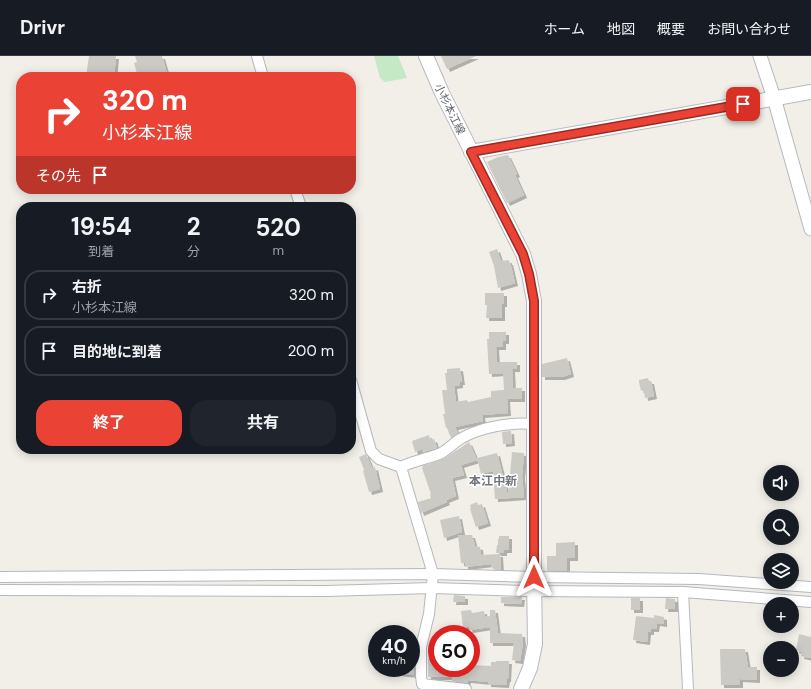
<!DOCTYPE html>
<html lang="ja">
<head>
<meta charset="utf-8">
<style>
  :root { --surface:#171b24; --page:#20242c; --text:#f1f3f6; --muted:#9ea1a6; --line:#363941; --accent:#ea4335 }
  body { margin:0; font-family:"DM Sans","Noto Sans JP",sans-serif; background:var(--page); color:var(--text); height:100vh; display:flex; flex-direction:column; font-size:15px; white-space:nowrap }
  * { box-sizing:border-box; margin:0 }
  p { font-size:13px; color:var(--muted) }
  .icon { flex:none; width:22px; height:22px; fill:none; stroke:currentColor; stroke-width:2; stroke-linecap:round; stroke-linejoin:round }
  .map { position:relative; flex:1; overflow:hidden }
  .drawer { position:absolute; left:16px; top:146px; width:340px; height:252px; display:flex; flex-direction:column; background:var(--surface); border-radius:16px; box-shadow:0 2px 10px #0003 }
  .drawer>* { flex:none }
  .top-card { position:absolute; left:16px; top:16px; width:340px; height:122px; border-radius:16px; box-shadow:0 2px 10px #0003; background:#ea4335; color:#fff; overflow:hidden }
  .controls { position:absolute; left:763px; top:409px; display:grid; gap:8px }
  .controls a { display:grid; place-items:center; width:36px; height:36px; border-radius:50%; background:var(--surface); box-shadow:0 2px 10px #0003; font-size:20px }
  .speed { position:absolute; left:368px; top:569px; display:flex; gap:8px; font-size:20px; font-weight:700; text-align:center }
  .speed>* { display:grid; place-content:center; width:52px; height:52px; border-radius:50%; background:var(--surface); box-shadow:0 2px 10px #0003; line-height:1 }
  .speed small { font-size:10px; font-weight:400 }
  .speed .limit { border:6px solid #d22; background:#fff; color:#111 }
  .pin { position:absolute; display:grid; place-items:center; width:34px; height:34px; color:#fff; margin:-17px; border-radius:8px; box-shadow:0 2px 6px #0006 }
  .me { position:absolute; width:44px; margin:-22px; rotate:0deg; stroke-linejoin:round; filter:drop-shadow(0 0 3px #0008) }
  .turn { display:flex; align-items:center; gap:14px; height:84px; padding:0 20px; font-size:18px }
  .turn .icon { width:52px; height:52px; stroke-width:2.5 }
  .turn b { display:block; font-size:28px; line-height:34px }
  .then { display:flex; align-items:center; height:38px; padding:0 20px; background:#0003; gap:8px; font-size:15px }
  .eta { display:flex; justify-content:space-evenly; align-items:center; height:68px; text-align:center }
  .eta b { font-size:24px; font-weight:700; line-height:28px }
  .button { display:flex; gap:8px; margin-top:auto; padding:8px 20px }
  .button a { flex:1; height:46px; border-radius:16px; background:var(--accent); color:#fff; font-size:16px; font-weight:700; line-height:46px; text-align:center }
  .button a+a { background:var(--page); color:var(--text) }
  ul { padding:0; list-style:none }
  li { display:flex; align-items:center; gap:12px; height:50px; margin:0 8px 6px; padding:0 12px; border:2px solid var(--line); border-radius:16px }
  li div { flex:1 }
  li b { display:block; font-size:15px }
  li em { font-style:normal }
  header { display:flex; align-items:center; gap:24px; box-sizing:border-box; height:56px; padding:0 20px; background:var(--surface); border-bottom:1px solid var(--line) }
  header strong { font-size:19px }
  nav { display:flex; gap:22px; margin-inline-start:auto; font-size:14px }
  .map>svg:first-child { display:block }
  .green { fill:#c5e8c5 }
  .building { fill:#cccac5; filter:url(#shadow) }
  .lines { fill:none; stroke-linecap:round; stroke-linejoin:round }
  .minor-casing { stroke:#b5b8bc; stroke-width:12 }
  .tertiary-casing { stroke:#b5b8bc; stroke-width:15 }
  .secondary-casing { stroke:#b6babf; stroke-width:16 }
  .minor { stroke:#fff; stroke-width:10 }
  .tertiary { stroke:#fff; stroke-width:13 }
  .secondary { stroke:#fff; stroke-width:14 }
  .route-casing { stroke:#982c22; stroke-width:10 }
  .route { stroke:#ea4335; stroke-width:7 }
  .labels { text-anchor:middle; stroke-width:3; stroke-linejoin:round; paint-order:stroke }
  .street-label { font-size:11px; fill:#5f6368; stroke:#fff }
  .neighbourhood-label { font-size:12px; font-weight:bold; fill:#70757a; stroke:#fff }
</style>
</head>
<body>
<header>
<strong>Drivr</strong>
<nav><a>ホーム</a><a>地図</a><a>概要</a><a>お問い合わせ</a></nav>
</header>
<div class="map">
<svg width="811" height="633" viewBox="0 0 811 633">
  <defs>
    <filter id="shadow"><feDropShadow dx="3" dy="3" stdDeviation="0" flood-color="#0004"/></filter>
  </defs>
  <rect width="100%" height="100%" fill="#f1efe8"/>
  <path class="green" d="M374,0H398L407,22L385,26L380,22Z"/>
  <g class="building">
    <path d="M89,0H116L114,21H86Z"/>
    <path d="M135,0H162L168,21H138L134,7L137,6Z"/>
    <path d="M441,0H476L447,13Z"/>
    <path d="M508,99L517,118L515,119L524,139L507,147L487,106L498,101Z"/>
    <path d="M497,193L501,205L509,204V206H510L515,227L498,232L494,210L489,196Z"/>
    <path d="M485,237H504V248H502V262H486L487,249H485Z"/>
    <path d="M489,276H506V285H503V291H496L497,306H517V313H512L513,332H522V343H507L508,357L482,359L483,365L455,371L458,377L451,382L447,372H446L443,358H445L442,334H447L445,317H447V313L460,312L462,326H460V329L454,330L456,346L467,344L468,346L491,341V335L504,334L503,317L489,318L487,283H489Z"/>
    <path d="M567,302L571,318L562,321H542V308Z"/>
    <path d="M648,322L649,325H651L654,340L645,342L644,334L641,335L639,326V324Z"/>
    <path d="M511,375L512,387L503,388L502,376Z"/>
    <path d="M429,379L430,384L434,383L437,392L423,396L422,393L415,396L412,385Z"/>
    <path d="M469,386L477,404L461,409L464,419L452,422L456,440L446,444L447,446L421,457L418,446L431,442L430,438H431L422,412H423L422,410L445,402Z"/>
    <path d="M512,396L524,397L522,420L524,441L495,443L493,415L481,418L477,402L497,397L508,440Z"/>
    <path d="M366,398L372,412L375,411L380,433L369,436L363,415L364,414L359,401Z"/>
    <path d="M477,446L478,449L482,448L488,467L476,471L470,453L471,452L470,449Z"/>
    <path d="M459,460L462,476L444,482L440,464Z"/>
    <path d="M458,479H472L475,490L480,491L481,499L500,498L501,514L493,513L491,508L465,511V507H461Z"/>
    <path d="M499,480H509V494H504V497H496L497,489H498V483H499Z"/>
    <path d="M575,486V502H567V515H547V500H556V487Z"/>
    <path d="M454,539L465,540V546H453Z"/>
    <path d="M501,541H522L521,548L501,547Z"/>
    <rect x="631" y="542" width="9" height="12"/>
    <path d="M666,542L675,543V553H665Z"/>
    <path d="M471,554L472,557L484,555L485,561L490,560V554H495L498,577L522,578L523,587L520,605L512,604L514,587H490V571L470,574L469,571H463L461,555Z"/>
    <path d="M654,559L664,561V568L657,567L656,573H651V576H648L647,586L633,584L636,560L654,562Z"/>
    <path d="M799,578L811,581V596L810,602L801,600L802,596L796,594Z"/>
    <path d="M720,593H745L748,611H757V624L740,623V629H721Z"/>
    <path d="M428,602H436L437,612H471V609L491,610V606H496V605H509L508,623H507L506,629L488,628V626L468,624L467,627L452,625L453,621H428Z"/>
    <path d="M411,607L414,608V619L397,617V612H411Z"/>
  </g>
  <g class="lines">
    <g class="minor-casing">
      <g id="minor">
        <path d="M257,0L263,21"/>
        <path d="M295,133L301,151"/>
        <path d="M351,324L371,395L379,403L401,411L433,518L429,558L421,591V620L422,628L466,633"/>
        <path d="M401,411C413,405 426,403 439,398C447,395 454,386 462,382C481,371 511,366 533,368"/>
        <path d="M0,521L433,518L534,521L699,523L811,531"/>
        <path d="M0,534L325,535L432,532L527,535L683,536L811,546"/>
        <path d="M683,536L688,633"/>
      </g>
    </g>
    <g class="tertiary-casing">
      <path id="tertiary" d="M760,0L774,42L811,173"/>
    </g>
    <g class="secondary-casing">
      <g id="secondary">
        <path d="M426,0L442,37L523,198L529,218L534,245V521L535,588L530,612L521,633"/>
        <path d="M471,96L811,36"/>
      </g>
    </g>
    <use href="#minor" class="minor"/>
    <use href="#tertiary" class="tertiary"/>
    <use href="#secondary" class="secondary"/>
  </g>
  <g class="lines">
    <g class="route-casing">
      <path id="route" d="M534,521V245L529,218L523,198L471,96L743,48"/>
    </g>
    <use href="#route" class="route"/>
  </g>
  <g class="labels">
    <g class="street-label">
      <text transform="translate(450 53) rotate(64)" y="4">小杉本江線</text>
    </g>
    <g class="neighbourhood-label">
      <text x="493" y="429">本江中新</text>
    </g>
  </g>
</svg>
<div class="controls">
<a><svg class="icon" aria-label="sound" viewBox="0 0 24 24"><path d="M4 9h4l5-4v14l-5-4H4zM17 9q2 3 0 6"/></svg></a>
<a><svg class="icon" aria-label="search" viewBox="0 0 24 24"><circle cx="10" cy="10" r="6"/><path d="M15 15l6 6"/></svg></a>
<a><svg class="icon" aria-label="layers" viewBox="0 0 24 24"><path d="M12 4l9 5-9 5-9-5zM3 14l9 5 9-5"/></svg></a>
<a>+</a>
<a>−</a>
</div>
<div class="speed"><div>40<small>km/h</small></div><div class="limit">50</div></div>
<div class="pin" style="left:743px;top:48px;background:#d93025"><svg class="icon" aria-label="arrive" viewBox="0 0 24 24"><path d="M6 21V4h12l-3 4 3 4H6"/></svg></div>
<svg class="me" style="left:534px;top:521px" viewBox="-20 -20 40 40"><path d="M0-17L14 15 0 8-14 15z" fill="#ea4335" stroke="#fff" stroke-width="4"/></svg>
<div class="top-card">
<div class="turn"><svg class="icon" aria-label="right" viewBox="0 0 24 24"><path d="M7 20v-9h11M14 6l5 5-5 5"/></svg><div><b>320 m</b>小杉本江線</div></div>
<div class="then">その先<svg class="icon" aria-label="arrive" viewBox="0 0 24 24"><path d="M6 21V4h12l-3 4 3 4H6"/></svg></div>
</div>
<section class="drawer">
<div class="eta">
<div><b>19:54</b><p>到着</p></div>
<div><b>2</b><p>分</p></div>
<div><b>520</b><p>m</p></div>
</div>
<ul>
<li><svg class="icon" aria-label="right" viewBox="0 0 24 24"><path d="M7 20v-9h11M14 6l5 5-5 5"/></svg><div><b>右折</b><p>小杉本江線</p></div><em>320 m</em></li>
<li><svg class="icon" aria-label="arrive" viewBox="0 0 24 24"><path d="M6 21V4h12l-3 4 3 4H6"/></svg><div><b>目的地に到着</b></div><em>200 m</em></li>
</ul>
<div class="button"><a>終了</a><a>共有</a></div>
</section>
</div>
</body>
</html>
